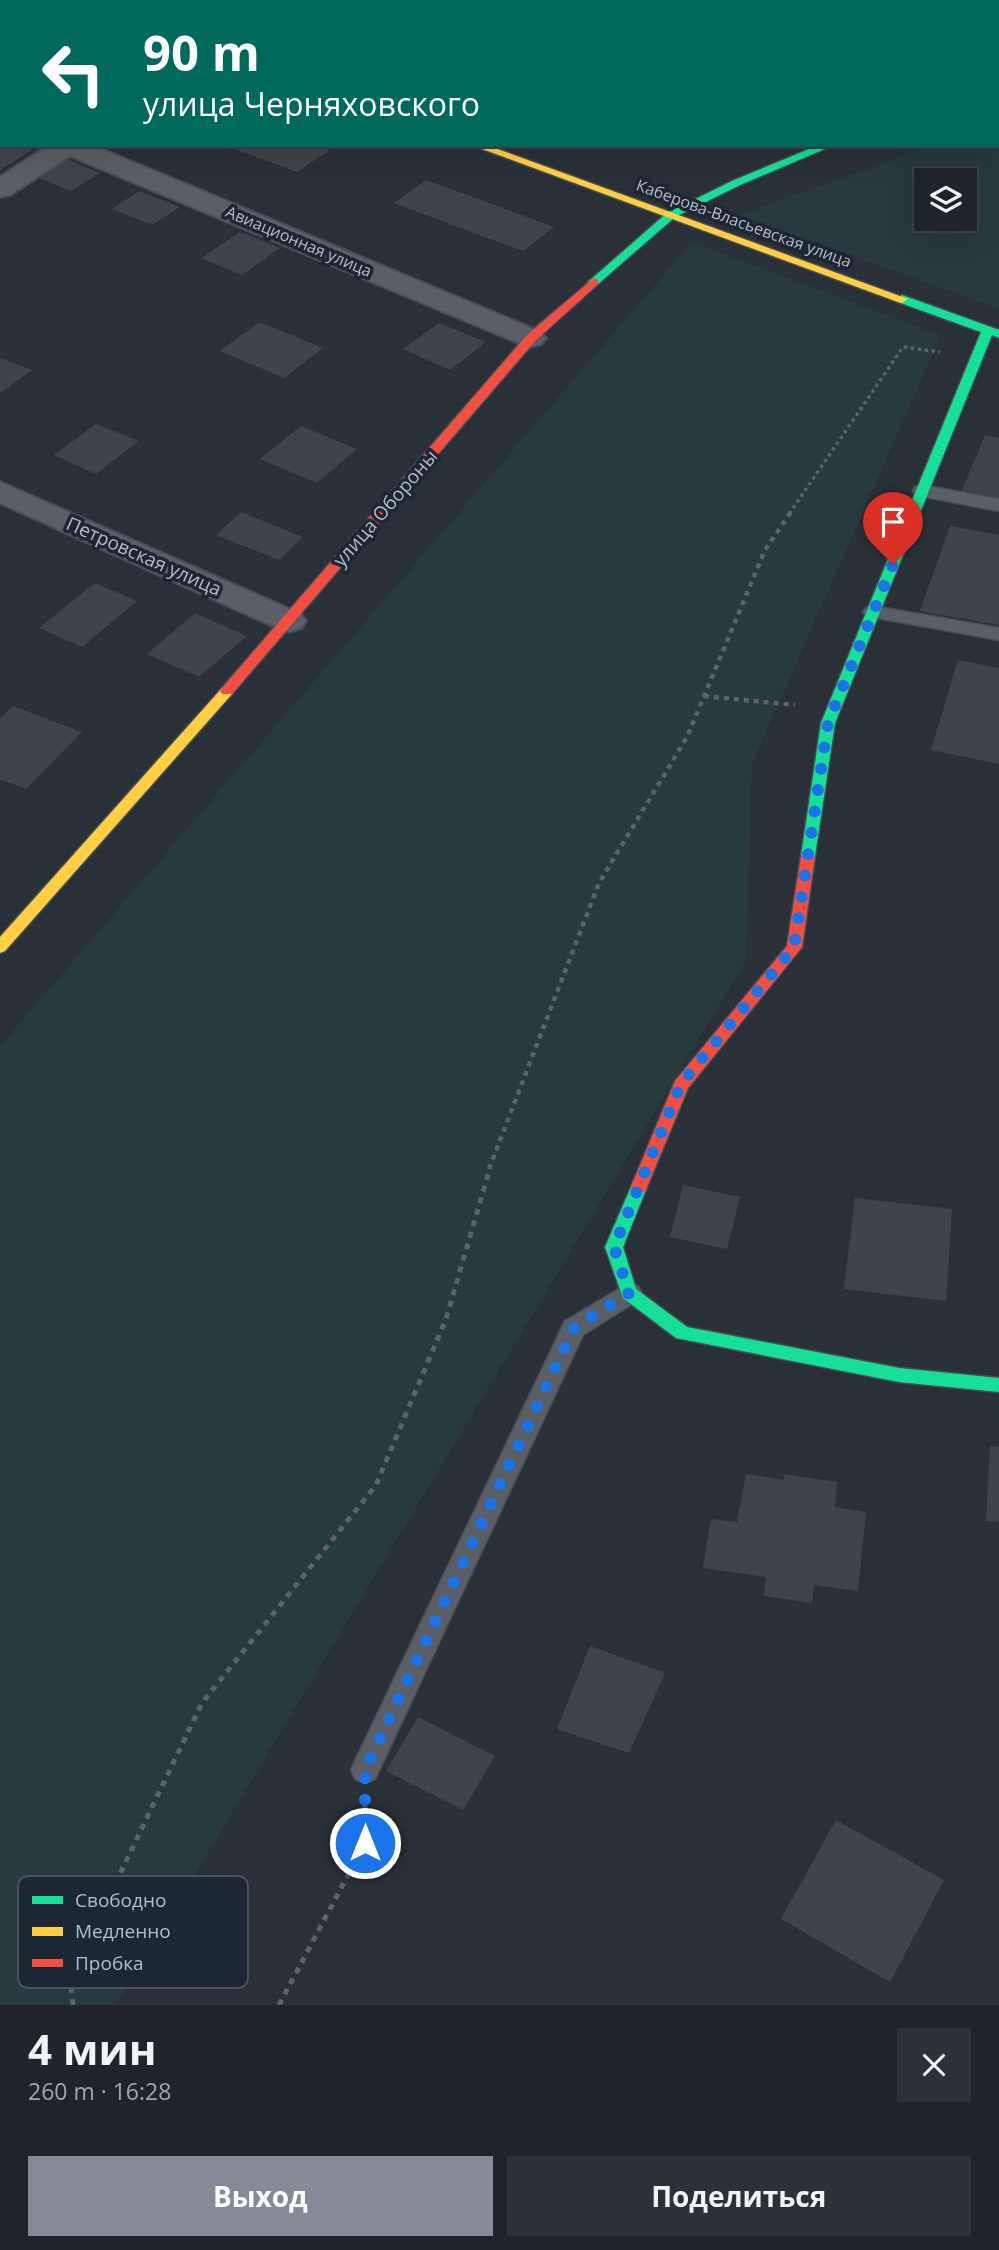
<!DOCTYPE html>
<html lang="ru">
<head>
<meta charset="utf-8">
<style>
  :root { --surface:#20242a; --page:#2d3036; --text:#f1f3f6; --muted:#a2a4a8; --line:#3d4147; --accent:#848b96 }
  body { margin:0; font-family:"Open Sans",sans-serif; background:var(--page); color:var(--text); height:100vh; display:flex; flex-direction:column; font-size:26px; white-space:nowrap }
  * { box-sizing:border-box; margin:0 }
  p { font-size:23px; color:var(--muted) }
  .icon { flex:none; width:38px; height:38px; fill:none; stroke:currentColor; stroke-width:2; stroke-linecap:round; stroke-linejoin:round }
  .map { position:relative; height:2005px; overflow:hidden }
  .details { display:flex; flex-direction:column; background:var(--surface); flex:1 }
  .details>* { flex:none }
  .banner { position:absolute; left:0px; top:0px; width:999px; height:147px; box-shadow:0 7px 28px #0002,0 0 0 2px var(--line); background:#00695c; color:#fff; overflow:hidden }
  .buttons { position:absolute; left:914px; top:168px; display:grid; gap:14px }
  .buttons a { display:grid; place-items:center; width:63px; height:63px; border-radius:0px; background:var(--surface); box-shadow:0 7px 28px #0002,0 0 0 2px var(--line); font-size:35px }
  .pin { position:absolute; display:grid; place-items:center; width:60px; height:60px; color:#fff; margin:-72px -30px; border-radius:50% 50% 50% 0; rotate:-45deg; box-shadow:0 0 7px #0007 }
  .pin .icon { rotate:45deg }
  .me { position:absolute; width:77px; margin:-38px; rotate:0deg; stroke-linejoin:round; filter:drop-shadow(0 0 5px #0008) }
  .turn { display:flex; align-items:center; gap:24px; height:147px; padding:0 28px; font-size:32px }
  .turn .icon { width:91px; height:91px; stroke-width:2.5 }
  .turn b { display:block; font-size:49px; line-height:60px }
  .round { display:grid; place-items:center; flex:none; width:74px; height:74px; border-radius:0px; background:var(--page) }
  .head { display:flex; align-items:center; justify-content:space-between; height:119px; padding:0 28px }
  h1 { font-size:42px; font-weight:700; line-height:52px }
  .primary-button { display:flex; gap:14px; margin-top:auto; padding:14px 28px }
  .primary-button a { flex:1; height:80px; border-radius:0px; background:var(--accent); color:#fff; font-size:28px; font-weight:700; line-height:80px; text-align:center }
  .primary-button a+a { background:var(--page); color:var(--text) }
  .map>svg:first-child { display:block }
  .green { fill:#273a3e; fill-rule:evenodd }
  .building { fill:#3f444c }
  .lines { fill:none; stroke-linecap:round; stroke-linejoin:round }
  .lane-casing { stroke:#484c55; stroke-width:3 }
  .street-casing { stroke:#484c55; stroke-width:4 }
  .fast-casing { stroke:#484c55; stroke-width:3 }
  .slow-casing { stroke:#484c55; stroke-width:3 }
  .jam-casing { stroke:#484c55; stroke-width:3 }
  .path-far2 { stroke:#5c6268; stroke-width:3.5; stroke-dasharray:3.5 3.5; stroke-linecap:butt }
  .path-far1 { stroke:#5c6268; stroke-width:4.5; stroke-dasharray:5 5; stroke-linecap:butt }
  .path { stroke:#5c6268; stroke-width:5; stroke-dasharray:6 6; stroke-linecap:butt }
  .lane { fill:#5a5e66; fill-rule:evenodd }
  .street { fill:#5a5e66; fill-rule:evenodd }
  .fast { fill:#16e098; fill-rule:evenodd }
  .slow { fill:#ffcf43; fill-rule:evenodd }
  .jam { fill:#f24e42; fill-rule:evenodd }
  .route { stroke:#1a73e8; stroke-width:12; stroke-dasharray:0 21.6 }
  .labels { text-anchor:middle; stroke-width:7; stroke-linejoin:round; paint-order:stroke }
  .far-street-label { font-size:16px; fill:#b4bcc9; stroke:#1d2633 }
  .street-label { font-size:19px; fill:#b4bcc9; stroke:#1d2633 }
  .key { fill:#1d2633; stroke:#4a5360; stroke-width:2 }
  .key-label { font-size:19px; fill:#b4bcc9 }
</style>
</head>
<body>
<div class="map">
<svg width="999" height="2005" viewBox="0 0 999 2005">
  <rect width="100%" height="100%" fill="#2a3038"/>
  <g class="green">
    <path d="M999,122V309L738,215L934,145H998ZM926,180H964V219H926Z"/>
    <path d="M692,242L941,335L752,764L746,961L116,2005H0V1046Z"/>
  </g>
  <g class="building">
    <path d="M0,145H20L32,150L0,170Z"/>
    <path d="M316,145L330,150L297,172L226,146Z"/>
    <path d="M64,158L100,173L71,191L34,176Z"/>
    <path d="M426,180L554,227L523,251L394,203Z"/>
    <path d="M139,191L180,207L152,225L112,209Z"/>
    <path d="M240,232L280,248L242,275L201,258Z"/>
    <path d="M259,322L323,348L284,378L220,351Z"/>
    <path d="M439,323L486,342L450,370L403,349Z"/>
    <path d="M0,358L32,370L0,393Z"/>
    <path d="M96,424L139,441L96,474L54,455Z"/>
    <path d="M301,426L357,449L317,483L260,459Z"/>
    <path d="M985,435L999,438V498L962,490Z"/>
    <path d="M241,512L303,537L279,560L216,535Z"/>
    <path d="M950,526L999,535V625L920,611Z"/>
    <path d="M95,583L137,601L82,647L39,628Z"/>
    <path d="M195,613L247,636L199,677L147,654Z"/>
    <path d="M958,660L999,668V764L931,750Z"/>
    <path d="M13,706L82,732L26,789L0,779V718Z"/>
    <path d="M683,1185L740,1197L727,1249L670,1237Z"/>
    <path d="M855,1198L952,1209L946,1301L844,1289Z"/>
    <path d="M990,1446L999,1447V1522L986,1521Z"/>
    <path d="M746,1474L784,1480V1474L837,1482L835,1507L866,1512L858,1591L814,1585L812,1603L764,1596L766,1577L703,1568L711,1519L737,1522Z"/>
    <path d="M590,1646L665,1673L629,1753L557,1729Z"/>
    <path d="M418,1717L495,1756L463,1810L386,1771Z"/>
    <path d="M836,1820L944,1880L890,1982L781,1919Z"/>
  </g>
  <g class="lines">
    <g class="lane-casing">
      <g id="lane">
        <path d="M922,485L999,499V511L915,495L913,491L915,487Z"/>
        <path d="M873,606L999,628V640L866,616L863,612L866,608Z"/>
        <path d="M629,1283L638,1286L642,1293L638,1300L583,1335L375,1779L365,1783L355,1779L351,1770L355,1761L565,1321Z"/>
      </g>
    </g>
    <g class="street-casing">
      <g id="street">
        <path d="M627,0H655L656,2H629Z"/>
        <rect x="998" y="70" width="1" height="16"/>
        <rect x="0" y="112" width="2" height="16"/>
        <path d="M49,145H92L541,332L546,338L541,344L531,347L521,344L70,156L10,195L0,197V177Z"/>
        <path d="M0,482L301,614L306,621L301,628L289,632L277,628L0,503Z"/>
      </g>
    </g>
    <g class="fast-casing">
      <g id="fast">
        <path d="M819,145H834L740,185L675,217L598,284H590L588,282L667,213L732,181Z"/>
        <path d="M902,295L999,330V338L992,335L835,723L815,856L808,861L801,856L821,723L981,332L898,302L896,299Z"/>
        <path d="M639,1180L645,1182L647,1187L623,1247L636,1289L687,1327L899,1368L999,1378V1392L899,1382L676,1338L623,1298L605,1247L631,1187L633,1182Z"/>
      </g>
    </g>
    <g class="slow-casing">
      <g id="slow">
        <path d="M65,0H79L80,2H66Z"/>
        <path d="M471,145H487L908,299L902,303L898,302Z"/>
        <path d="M227,686L234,691L232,694L5,951L0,953V937L222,688Z"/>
      </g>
    </g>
    <g class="jam-casing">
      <g id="jam">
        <path d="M594,278L598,280V284L535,341L232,694H222L220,691L222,688L527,335Z"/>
        <path d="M808,851L815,856L802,947L688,1088L647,1187L645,1192H633L631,1187L675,1081L787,946L801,856Z"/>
      </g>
    </g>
    <path class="path-far2" d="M789,514L903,347L940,352"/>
    <g class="path-far1">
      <path d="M704,696L795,705"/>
      <path d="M489,1169L599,883L687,737L765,550L791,512"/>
    </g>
    <g class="path">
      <path d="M73,2005L70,1978L202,1703L376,1485L446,1319L490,1168"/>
      <path d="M279,2005L365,1843V1803"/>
    </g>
    <use href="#lane" class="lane"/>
    <use href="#street" class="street"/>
    <use href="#fast" class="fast"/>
    <use href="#slow" class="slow"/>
    <use href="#jam" class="jam"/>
  </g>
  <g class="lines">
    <path class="route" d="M365,1843V1770L574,1328L629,1293L614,1247L681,1084L794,947L828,723L893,564"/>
  </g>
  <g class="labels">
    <g class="far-street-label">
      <text transform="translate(744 223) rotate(20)" y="6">Каберова-Власьевская улица</text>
      <text transform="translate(299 241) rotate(23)" y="6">Авиационная улица</text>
    </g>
    <g class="street-label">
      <text transform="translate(385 508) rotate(-49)" y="7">улица Обороны</text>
      <text transform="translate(144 556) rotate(24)" y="7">Петровская улица</text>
    </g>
  </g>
  <rect x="18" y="1876" width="230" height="112" rx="10" class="key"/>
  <rect x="32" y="1896" width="31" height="8" fill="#16e098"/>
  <rect x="32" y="1927" width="31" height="9" fill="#ffcf43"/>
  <rect x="32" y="1959" width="31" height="8" fill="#f24e42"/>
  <g class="key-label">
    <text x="75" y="1907">Свободно</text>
    <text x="75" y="1938">Медленно</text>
    <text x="75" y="1970">Пробка</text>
  </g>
</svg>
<div class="buttons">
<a><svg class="icon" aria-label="layers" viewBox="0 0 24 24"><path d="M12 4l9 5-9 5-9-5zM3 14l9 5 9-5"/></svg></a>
</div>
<div class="pin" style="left:893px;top:564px;background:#d93025"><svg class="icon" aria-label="arrive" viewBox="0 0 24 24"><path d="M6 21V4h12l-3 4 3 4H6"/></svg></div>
<svg class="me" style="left:365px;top:1843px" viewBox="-20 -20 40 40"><circle r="17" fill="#1a73e8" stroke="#fff" stroke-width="3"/><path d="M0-11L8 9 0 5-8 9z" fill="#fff"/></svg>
<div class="banner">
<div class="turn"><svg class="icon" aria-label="left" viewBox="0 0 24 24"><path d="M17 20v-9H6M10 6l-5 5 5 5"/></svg><div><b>90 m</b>улица Черняховского</div></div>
</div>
</div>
<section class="details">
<div class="head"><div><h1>4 мин</h1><p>260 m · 16:28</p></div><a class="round"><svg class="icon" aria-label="close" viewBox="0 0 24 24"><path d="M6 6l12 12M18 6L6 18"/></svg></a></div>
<div class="primary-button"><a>Выход</a><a>Поделиться</a></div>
</section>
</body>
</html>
